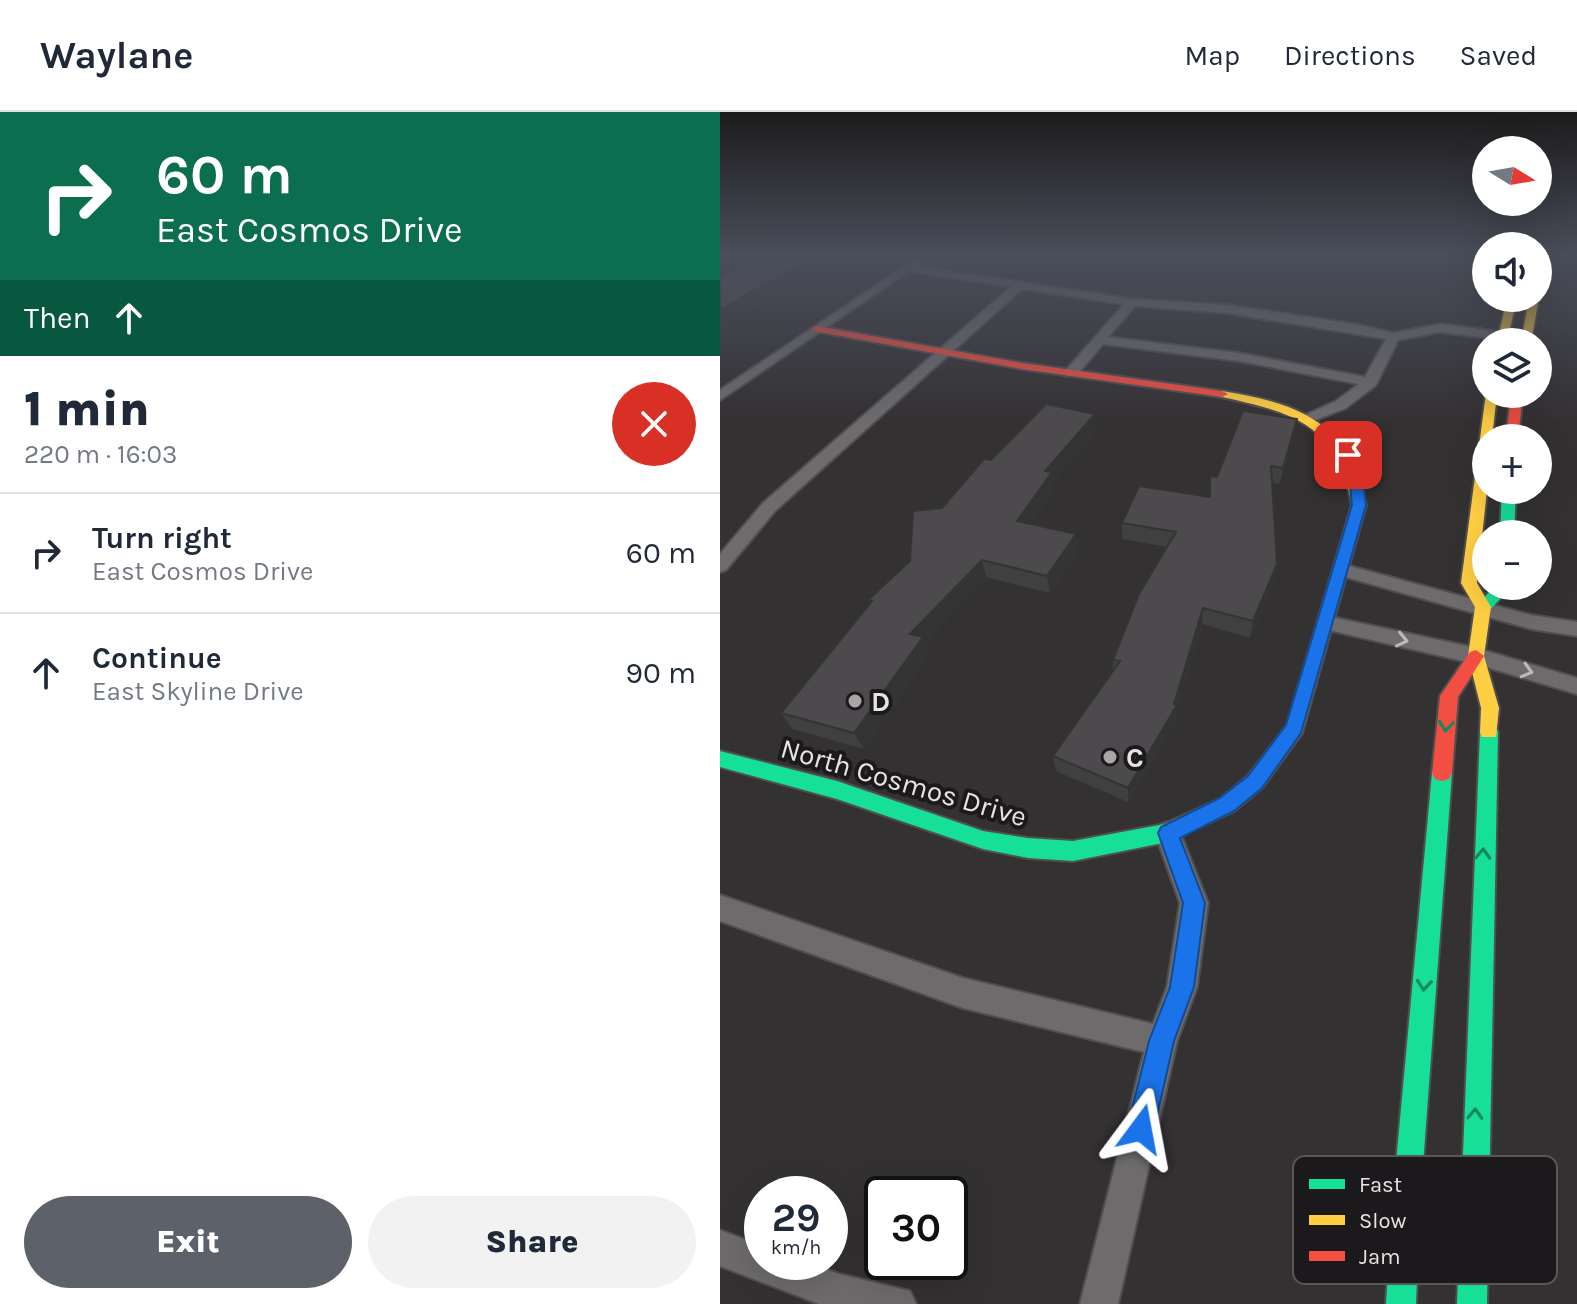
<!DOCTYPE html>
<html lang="en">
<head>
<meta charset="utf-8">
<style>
  :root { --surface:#fff; --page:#f2f2f3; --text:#1f2937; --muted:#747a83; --line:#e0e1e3; --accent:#5d6169 }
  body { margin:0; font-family:Karla,sans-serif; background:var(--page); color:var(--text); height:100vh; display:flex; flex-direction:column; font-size:30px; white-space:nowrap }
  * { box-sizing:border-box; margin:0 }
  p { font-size:26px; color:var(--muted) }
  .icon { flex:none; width:44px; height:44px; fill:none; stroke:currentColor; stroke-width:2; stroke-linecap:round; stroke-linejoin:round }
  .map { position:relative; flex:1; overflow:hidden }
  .panel { display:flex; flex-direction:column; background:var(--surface); width:720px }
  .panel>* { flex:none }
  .guide { background:#0b6e4f; color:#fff; overflow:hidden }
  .needle { width:52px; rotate:101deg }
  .fabs { position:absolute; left:752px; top:24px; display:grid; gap:16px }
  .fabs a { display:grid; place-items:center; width:80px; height:80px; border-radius:50%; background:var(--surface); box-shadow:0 8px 32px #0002; font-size:40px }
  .speed { position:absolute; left:24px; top:1064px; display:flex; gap:16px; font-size:40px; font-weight:700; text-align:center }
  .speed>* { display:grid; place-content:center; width:104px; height:104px; border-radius:50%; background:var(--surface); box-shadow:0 8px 32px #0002; line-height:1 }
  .speed small { font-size:20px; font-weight:400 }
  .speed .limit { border:4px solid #111; border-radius:12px; background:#fff; color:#111 }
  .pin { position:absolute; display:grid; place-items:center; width:68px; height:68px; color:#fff; margin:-34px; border-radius:16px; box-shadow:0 4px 12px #0006 }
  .me { position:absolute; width:88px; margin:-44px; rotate:13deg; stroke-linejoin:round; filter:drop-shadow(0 0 6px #0008) }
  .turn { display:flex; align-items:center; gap:28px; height:168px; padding:0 24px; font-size:36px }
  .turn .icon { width:104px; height:104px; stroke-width:2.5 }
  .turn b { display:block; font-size:56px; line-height:68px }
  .then { display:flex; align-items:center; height:76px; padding:0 24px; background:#0003; gap:16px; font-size:30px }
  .round { display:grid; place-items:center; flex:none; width:84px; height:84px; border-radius:42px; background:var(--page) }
  .summary { display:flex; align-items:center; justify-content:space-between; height:136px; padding:0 24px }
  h1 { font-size:48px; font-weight:800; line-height:60px }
  .button { display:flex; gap:16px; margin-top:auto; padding:16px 24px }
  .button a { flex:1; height:92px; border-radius:48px; background:var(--accent); color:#fff; font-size:32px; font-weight:800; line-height:92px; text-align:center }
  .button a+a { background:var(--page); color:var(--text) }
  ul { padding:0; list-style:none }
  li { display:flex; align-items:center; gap:24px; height:120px; padding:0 24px; border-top:2px solid var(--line) }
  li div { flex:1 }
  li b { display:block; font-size:30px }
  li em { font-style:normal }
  header { display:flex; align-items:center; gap:48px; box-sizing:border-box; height:112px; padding:0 40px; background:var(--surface); border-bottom:2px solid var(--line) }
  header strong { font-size:38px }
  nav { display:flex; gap:44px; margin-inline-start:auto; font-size:28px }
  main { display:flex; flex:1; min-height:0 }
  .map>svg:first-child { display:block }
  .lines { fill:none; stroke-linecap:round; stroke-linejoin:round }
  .street-casing { stroke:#504e4f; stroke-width:4 }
  .fast-casing { stroke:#504e4f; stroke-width:4 }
  .slow-casing { stroke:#504e4f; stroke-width:4 }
  .jam-casing { stroke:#504e4f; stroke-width:4 }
  .street { fill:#6d6b6c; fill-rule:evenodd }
  .fast { fill:#16e098; fill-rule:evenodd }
  .slow { fill:#ffcf43; fill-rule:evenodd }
  .jam { fill:#f24e42; fill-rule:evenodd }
  .wall { fill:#414041 }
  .shaded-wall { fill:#353435 }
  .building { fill:#4c4a4c; stroke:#353435; stroke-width:2 }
  .oneway { stroke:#bcb9bb }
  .oneway2 { stroke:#188660 }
  .route { fill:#1a73e8; stroke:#114b97; stroke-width:2 }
  .poi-dot { fill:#a8a5a7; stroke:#1b191b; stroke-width:3 }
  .labels { text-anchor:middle; stroke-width:8; stroke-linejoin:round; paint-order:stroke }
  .poi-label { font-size:28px; font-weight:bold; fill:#e6e3e5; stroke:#1b191b; text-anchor:start }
  .street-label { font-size:28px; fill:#e6e3e5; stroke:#1b191b }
  .key { fill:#1b191b; stroke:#585658; stroke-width:2 }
  .key-label { font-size:22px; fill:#e6e3e5 }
</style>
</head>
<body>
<header>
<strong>Waylane</strong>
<nav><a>Map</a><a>Directions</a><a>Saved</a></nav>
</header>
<main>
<section class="panel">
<div class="guide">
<div class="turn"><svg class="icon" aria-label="right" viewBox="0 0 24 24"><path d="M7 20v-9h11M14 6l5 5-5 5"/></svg><div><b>60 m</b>East Cosmos Drive</div></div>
<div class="then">Then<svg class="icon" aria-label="ahead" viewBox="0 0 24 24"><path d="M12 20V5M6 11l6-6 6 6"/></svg></div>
</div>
<div class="summary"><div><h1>1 min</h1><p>220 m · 16:03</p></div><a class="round" style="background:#d93025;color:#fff"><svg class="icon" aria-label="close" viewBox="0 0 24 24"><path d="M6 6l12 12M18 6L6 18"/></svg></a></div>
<ul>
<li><svg class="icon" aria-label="right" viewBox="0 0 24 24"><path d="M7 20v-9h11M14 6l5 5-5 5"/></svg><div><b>Turn right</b><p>East Cosmos Drive</p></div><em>60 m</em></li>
<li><svg class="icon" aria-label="ahead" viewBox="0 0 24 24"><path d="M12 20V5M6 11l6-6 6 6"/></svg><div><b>Continue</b><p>East Skyline Drive</p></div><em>90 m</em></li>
</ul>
<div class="button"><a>Exit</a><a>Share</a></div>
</section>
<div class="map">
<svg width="857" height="1192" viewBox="0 0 857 1192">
  <rect width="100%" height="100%" fill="#343133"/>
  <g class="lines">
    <g class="street-casing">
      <g id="street">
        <path d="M197,146L202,149L196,154L412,187L507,193L635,212L673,221L720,212L783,220L789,224L783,228L720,220L678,228L656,273L626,296L586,312L579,308L581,305L616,289L639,272L519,249L383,232L356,264H346V258L404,192L302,177L55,399L6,458L0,460V442L43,391L291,175L189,159L0,288V278ZM415,194L507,201L666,227L645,265L519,241L388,225Z"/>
        <path d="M622,452L811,503L857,510V524L811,517L615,462L613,458L615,454Z"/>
        <path d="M607,504L756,536L857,566V582L756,552L600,516L597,511L600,506Z"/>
        <path d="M448,710L457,713L488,791L477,875L457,929L398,1192H360L424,940L243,896L0,809V783L243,866L433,912L447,875L460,791L435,721L439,713Z"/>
        <path d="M0,1118L42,1134V1150H86L119,1162L190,1179L196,1192H99L0,1154Z"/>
      </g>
    </g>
    <g class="fast-casing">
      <g id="fast">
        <path d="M820,144H828L822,165L818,168Z"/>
        <path d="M782,378H796L794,422H780Z"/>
        <path d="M775,474H792L769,499H757L755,495Z"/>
        <path d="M769,613L776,615L778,620L767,1192H737L760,620L762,615Z"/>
        <path d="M0,639L117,669L263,719L308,726L353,729L445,712L458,707L465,709L468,716L465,723L448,730L353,749L308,746L263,737L117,687L0,655Z"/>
        <path d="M722,653L729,655L732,661L700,1094L696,1192H666L672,1094L712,661L715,655Z"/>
      </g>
    </g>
    <g class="slow-casing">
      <g id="slow">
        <path d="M818,185L819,186L811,230H801L809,186Z"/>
        <path d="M787,186H797L787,230H777Z"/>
        <path d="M502,279C581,292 627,309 646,393L582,621L542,676L514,699L458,725L451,723L448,716L451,709L500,687L528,664L567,613L632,393C615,309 573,301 498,284L496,282Z"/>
        <path d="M766,281L777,282L772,326H766L767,378L757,471L771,495L764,544L779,596L776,625H762L760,620L761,596L748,544L755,495L741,471Z"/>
      </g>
    </g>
    <g class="jam-casing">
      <g id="jam">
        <path d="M97,214L302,251L502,279L508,282L502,285L302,257L93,219V215Z"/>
        <path d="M791,282H803L798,326H786Z"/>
        <path d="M756,538L764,544L738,585L732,661L729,667L722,669L715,667L712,661L720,584L750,540Z"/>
      </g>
    </g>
    <use href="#street" class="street"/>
    <use href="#fast" class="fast"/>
    <use href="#slow" class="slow"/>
    <use href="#jam" class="jam"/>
  </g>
  <g class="wall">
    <path d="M577,307L574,323L560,372L552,371L557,452L554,468L530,526L482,512L457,595L456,608L408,690L336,659L333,644L393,558V548L447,435L402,427V411L489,385L490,364L497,365Z"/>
    <path d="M376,319L333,369L334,377L310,412L358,439L330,481L266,465L205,530L209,542L144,637L72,617L61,601L150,492L148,488L190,449L222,396L271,348Z"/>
  </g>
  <g class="shaded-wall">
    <path d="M13,144H44L0,169V151Z"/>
    <path d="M94,144H122L0,216V198Z"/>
    <path d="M375,302L376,319L333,369L334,377L300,426L297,409L325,359Z"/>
    <path d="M577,307L574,323L560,372L563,356Z"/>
    <path d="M356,422L358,439L330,481L327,464Z"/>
    <path d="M262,448L266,465L205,530L209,542L144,637L134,621L190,522Z"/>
    <path d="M557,452L554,468L530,526L533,509Z"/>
    <path d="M483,496L482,512L457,595L456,608L408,690V676L454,592Z"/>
  </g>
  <g class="building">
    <path d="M0,144H13L0,151Z"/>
    <path d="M39,144H94L0,198V165Z"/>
    <path d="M326,292L375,302L325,359L332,360L297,409L356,422L327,464L262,448L190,522L203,525L134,621L61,601L152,489L148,488L190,449L193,399L222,396L264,347L271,348Z"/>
    <path d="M523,299L577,307L563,356L551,354L557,452L533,509L483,496L454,592L457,593L408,676L333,644L400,549L393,548L419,482L456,420L402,411L419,374L490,385V364L497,365Z"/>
  </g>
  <defs><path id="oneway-chevron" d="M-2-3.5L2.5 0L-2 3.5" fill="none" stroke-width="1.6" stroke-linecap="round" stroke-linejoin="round" transform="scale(2)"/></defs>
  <g class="oneway">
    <use href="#oneway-chevron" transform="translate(682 528) rotate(13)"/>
    <use href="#oneway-chevron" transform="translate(807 559) rotate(16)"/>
  </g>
  <g class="oneway2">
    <use href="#oneway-chevron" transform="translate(726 614) rotate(96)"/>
    <use href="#oneway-chevron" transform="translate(763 742) rotate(-88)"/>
    <use href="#oneway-chevron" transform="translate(704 873) rotate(95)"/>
    <use href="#oneway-chevron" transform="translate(755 1002) rotate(-88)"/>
  </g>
  <linearGradient id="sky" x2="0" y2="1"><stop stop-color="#1d1b1c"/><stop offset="0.46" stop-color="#4a4e5b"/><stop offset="1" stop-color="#4a4e5b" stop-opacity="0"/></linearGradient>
  <rect width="857" height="311" fill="url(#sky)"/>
  <path class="route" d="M628,339L632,340L642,357L646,393L581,621L542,676L514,699L460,726L485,791L474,875L454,929L434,1017L430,1026L421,1030L411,1026L407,1017L429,929L450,875L463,791L438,721L441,715L500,686L528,664L566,613L632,393L628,357L621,343Z"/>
  <g class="poi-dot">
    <circle cx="135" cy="589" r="8"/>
    <circle cx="390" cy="645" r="8"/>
  </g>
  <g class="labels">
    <g class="poi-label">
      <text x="151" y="599">D</text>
      <text x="406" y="655">C</text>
    </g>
    <g class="street-label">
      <text transform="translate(184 670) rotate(16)" y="10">North Cosmos Drive</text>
    </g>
  </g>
  <rect x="573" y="1044" width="264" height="128" rx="12" class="key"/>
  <rect x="589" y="1067" width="36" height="10" fill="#16e098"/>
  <rect x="589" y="1103" width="36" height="10" fill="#ffcf43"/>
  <rect x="589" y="1139" width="36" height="10" fill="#f24e42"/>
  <g class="key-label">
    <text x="639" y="1080">Fast</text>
    <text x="639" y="1116">Slow</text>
    <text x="639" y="1152">Jam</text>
  </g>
</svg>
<div class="fabs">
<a><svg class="needle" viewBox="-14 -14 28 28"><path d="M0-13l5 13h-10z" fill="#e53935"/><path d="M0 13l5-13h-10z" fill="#747a83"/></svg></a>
<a><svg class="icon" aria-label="sound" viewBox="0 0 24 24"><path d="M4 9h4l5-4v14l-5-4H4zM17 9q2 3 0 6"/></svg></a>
<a><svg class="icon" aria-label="layers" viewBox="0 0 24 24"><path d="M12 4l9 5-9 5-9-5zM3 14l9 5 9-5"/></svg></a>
<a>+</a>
<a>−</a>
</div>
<div class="speed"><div>29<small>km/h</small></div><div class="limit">30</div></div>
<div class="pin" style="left:628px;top:343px;background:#d93025"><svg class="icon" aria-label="arrive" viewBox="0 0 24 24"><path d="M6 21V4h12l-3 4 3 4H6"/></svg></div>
<svg class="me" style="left:421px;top:1017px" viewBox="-20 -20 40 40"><path d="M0-17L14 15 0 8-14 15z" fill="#1a73e8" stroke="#fff" stroke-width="4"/></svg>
</div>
</main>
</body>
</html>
